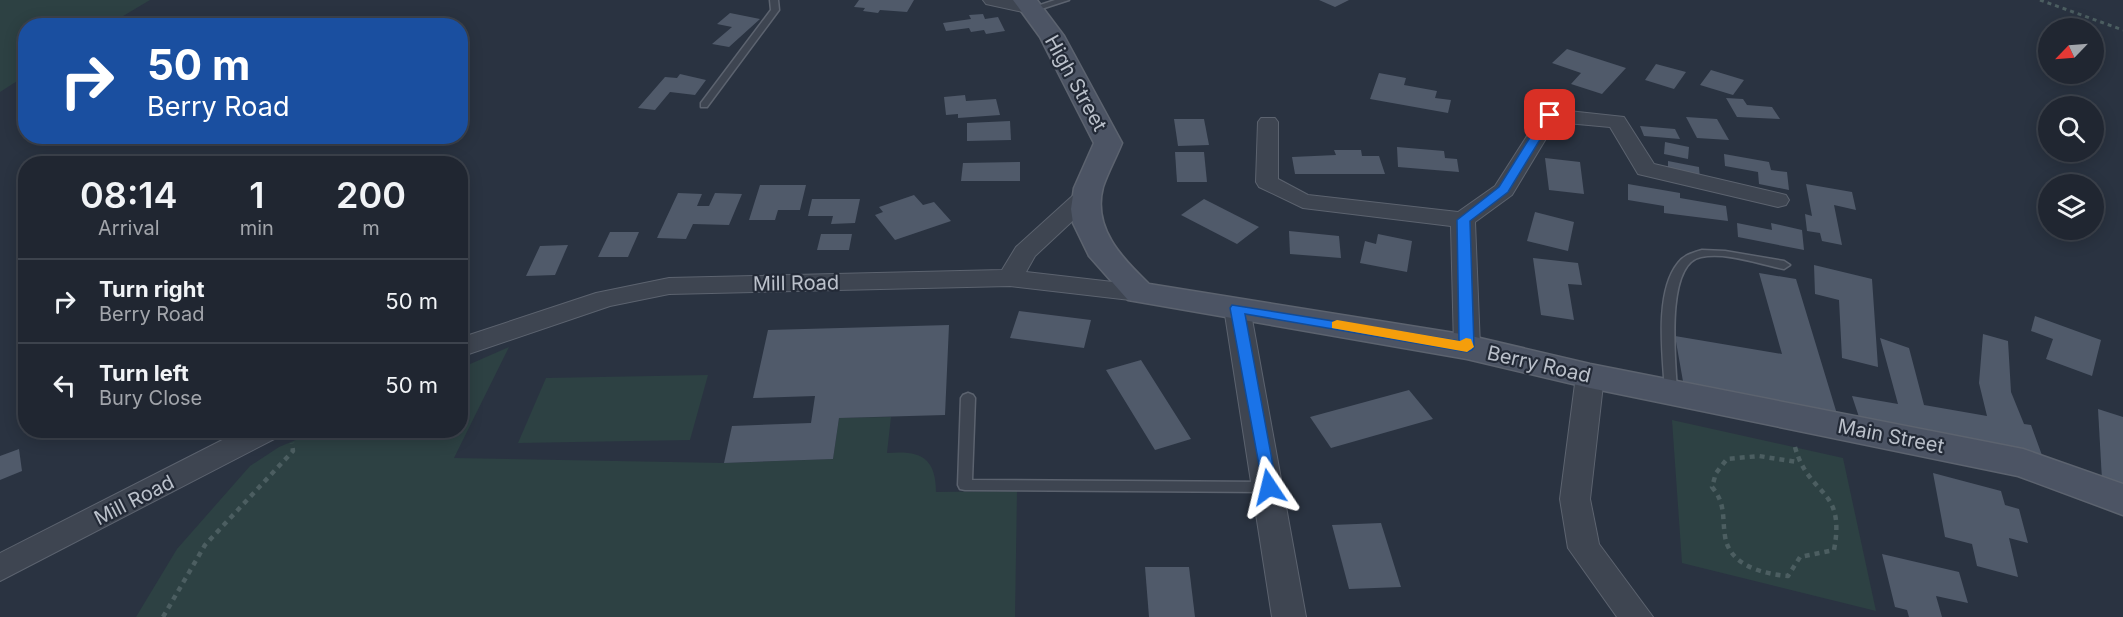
<!DOCTYPE html>
<html lang="en">
<head>
<meta charset="utf-8">
<style>
  :root { --surface:#202631; --page:#2d323d; --text:#f1f3f6; --muted:#a2a5ab; --line:#3d434d }
  body { margin:0; font-family:Inter,sans-serif; background:var(--page); color:var(--text); height:100vh; display:flex; flex-direction:column; font-size:22px; white-space:nowrap }
  * { box-sizing:border-box; margin:0 }
  p { font-size:20px; color:var(--muted) }
  .icon { flex:none; width:33px; height:33px; fill:none; stroke:currentColor; stroke-width:2; stroke-linecap:round; stroke-linejoin:round }
  .map { position:relative; flex:1; overflow:hidden }
  .side { position:absolute; left:18px; top:156px; width:450px; height:282px; display:flex; flex-direction:column; background:var(--surface); border-radius:24px; box-shadow:0 3px 15px #0003,0 0 0 2px var(--line) }
  .side>* { flex:none }
  .banner { position:absolute; left:18px; top:18px; width:450px; height:126px; border-radius:24px; box-shadow:0 3px 15px #0003,0 0 0 2px var(--line); background:#1a4fa0; color:#fff; overflow:hidden }
  .needle { width:39px; rotate:245deg }
  .fabs { position:absolute; left:2038px; top:18px; display:grid; gap:12px }
  .fabs a { display:grid; place-items:center; width:66px; height:66px; border-radius:50%; background:var(--surface); box-shadow:0 3px 15px #0003,0 0 0 2px var(--line); font-size:30px }
  .pin { position:absolute; display:grid; place-items:center; width:51px; height:51px; color:#fff; margin:-26px; border-radius:12px; box-shadow:0 3px 9px #0006 }
  .me { position:absolute; width:66px; margin:-33px; rotate:350deg; stroke-linejoin:round; filter:drop-shadow(0 0 4px #0008) }
  .turn { display:flex; align-items:center; gap:21px; height:126px; padding:0 30px; font-size:27px }
  .turn .icon { width:78px; height:78px; stroke-width:2.5 }
  .turn b { display:block; font-size:42px; line-height:51px }
  .eta { display:flex; justify-content:space-evenly; align-items:center; height:102px; text-align:center }
  .eta b { font-size:36px; font-weight:600; line-height:42px }
  ul { padding:0; list-style:none }
  li { display:flex; align-items:center; gap:18px; height:84px; padding:0 30px; border-top:2px solid var(--line) }
  li div { flex:1 }
  li b { display:block; font-size:22px }
  li em { font-style:normal }
  .map>svg:first-child { display:block }
  .green { fill:#2d4143 }
  .building { fill:#505a6a }
  .lines { fill:none; stroke-linecap:round; stroke-linejoin:round }
  .service-casing { stroke:#5c636f; stroke-width:3 }
  .minor-casing { stroke:#5c636f; stroke-width:2 }
  .secondary-casing { stroke:#5c636f; stroke-width:3 }
  .path-far1 { stroke:#4c5e61; stroke-width:3; stroke-dasharray:4 4; stroke-linecap:butt }
  .path { stroke:#4c5e61; stroke-width:4.5; stroke-dasharray:5 5; stroke-linecap:butt }
  .service { fill:#3e4551; fill-rule:evenodd }
  .minor { fill:#3e4551; fill-rule:evenodd }
  .secondary { fill:#4c5464; fill-rule:evenodd }
  .route { fill:#1a73e8; stroke:#114b97; stroke-width:1.5 }
  .slow { fill:#f59e0b }
  .labels { text-anchor:middle; stroke-width:4.5; stroke-linejoin:round; paint-order:stroke }
  .street-label { font-size:20px; fill:#bbc1cb; stroke:#232a37 }
</style>
</head>
<body>
<div class="map">
<svg width="2123" height="617" viewBox="0 0 2123 617">
  <rect width="100%" height="100%" fill="#2a3341"/>
  <g class="green">
    <path d="M0,0H150L108,25L26,26L25,76L0,92Z"/>
    <path d="M509,347L454,458L724,463L833,459L839,418L891,417L887,453C920,450 936,457 936,492L1017,491L1015,617H136L177,549L250,466L279,447L317,431L460,430L461,368Z"/>
    <path d="M708,375L690,440L518,443L546,378Z"/>
    <path d="M1672,420L1843,458L1876,611L1682,563Z"/>
  </g>
  <g class="building">
    <path d="M859,0H914L907,12L880,10L878,13L863,11L865,8L854,7Z"/>
    <path d="M1319,0H1349L1335,7Z"/>
    <path d="M730,13L760,19L729,47L712,44L732,27L717,24Z"/>
    <path d="M983,14L985,19L998,17L1005,31L986,34L984,30L971,32L969,28L946,31L943,23L971,19L969,15Z"/>
    <path d="M1567,49L1626,68L1602,94L1571,84L1581,73L1552,63Z"/>
    <path d="M1656,64L1686,72L1674,89L1645,80Z"/>
    <path d="M1711,70L1744,80L1733,95L1700,85Z"/>
    <path d="M1379,73L1406,78L1404,85L1437,91L1435,98L1451,100L1448,113L1370,99Z"/>
    <path d="M680,74L706,80L695,95L670,92L655,110L638,108L665,77L677,78Z"/>
    <path d="M965,95L966,101L996,99L1000,115L958,118V114L946,115L944,97Z"/>
    <path d="M1726,98L1743,99L1747,105L1772,107L1780,119L1737,117Z"/>
    <path d="M1686,117L1717,119L1729,140L1697,138Z"/>
    <path d="M1174,119H1204L1209,145L1178,146Z"/>
    <path d="M1010,121L1011,140L967,141V123Z"/>
    <path d="M1640,126L1675,129L1680,139L1644,136Z"/>
    <path d="M1665,142L1689,147L1688,159L1664,154Z"/>
    <path d="M1397,147L1444,151L1445,158L1457,159L1459,172L1398,167Z"/>
    <path d="M1334,150H1361L1362,156H1379L1385,174H1295L1292,157L1336,155Z"/>
    <path d="M1175,152H1204L1207,182H1177Z"/>
    <path d="M1724,154L1769,162L1771,170L1787,172L1789,190L1759,184L1758,172L1725,166Z"/>
    <path d="M1545,158L1580,162L1584,194L1549,190Z"/>
    <path d="M1668,161L1699,167L1700,179L1668,173Z"/>
    <path d="M1020,162V181H961L963,163Z"/>
    <path d="M1628,184L1680,193V198L1726,206L1728,221L1664,213V206L1628,200Z"/>
    <path d="M1806,184L1852,192L1856,210L1834,205L1842,245L1822,241L1820,233L1807,231L1805,214L1812,216Z"/>
    <path d="M760,185H806L800,210H778L775,220H749Z"/>
    <path d="M678,193L702,194L697,206H709L715,193L742,194L729,225L693,224L686,239L657,238Z"/>
    <path d="M914,195L923,205L934,202L951,221L895,240L875,215L883,212L879,207Z"/>
    <path d="M812,199H860L855,223L831,224L833,216H808Z"/>
    <path d="M1204,199L1259,227L1237,244L1181,215Z"/>
    <path d="M1535,212L1574,222L1568,251L1527,241Z"/>
    <path d="M1737,223L1772,230L1771,223L1802,230L1804,250L1738,237Z"/>
    <path d="M1289,231L1339,236L1341,258L1290,254Z"/>
    <path d="M610,232H639L628,257H598Z"/>
    <path d="M821,234H852L849,250H817Z"/>
    <path d="M1378,234L1412,241L1407,272L1360,263L1365,241L1376,244Z"/>
    <path d="M568,245L555,275L526,276L540,246Z"/>
    <path d="M1533,258L1578,263L1582,285L1568,284L1574,320L1541,315Z"/>
    <path d="M1814,265L1872,279L1878,367L1842,358L1839,300L1815,294Z"/>
    <path d="M1759,273L1796,279L1837,414L1684,387L1675,336L1782,354Z"/>
    <path d="M1019,311L1091,320L1084,348L1010,338Z"/>
    <path d="M2035,316L2101,340L2092,376L2046,359L2053,339L2031,331Z"/>
    <path d="M949,325L945,415L839,418L833,459L724,463L732,426L811,423L815,396L753,398L768,330Z"/>
    <path d="M1983,334L2008,341L2011,392L2024,424L2031,425L2043,458L1860,420L1852,396L1898,404L1880,338L1909,348L1924,405L1987,416L1979,383Z"/>
    <path d="M1141,360L1165,398L1191,439L1155,450L1106,370Z"/>
    <path d="M1409,390L1433,419L1331,448L1310,417Z"/>
    <path d="M2098,409L2123,417V487L2102,480Z"/>
    <path d="M19,449L22,471L0,480V456Z"/>
    <path d="M1933,473L2001,491L2005,505L2019,509L2028,543L2009,538L2018,577L1977,566L1972,544L1945,537Z"/>
    <path d="M1381,523L1401,587L1349,589L1332,525Z"/>
    <path d="M1882,554L1959,572L1968,603L1936,596L1942,617H1909L1907,610L1895,607Z"/>
    <path d="M1145,567H1189L1195,617H1149Z"/>
  </g>
  <g class="lines">
    <g class="service-casing">
      <g id="service">
        <path d="M770,0H778L779,10L707,107H701V103L771,10Z"/>
        <path d="M1055,0H1069L1032,12L1028,9Z"/>
        <path d="M1702,250L1725,251L1784,261L1790,265L1784,269C1758,264 1727,252 1701,257C1664,264 1676,365 1677,392L1676,395H1666L1665,392C1663,356 1654,293 1678,263C1684,255 1692,253 1702,250Z"/>
        <path d="M968,393L973,395L975,398L972,480L1268,482L1273,483L1275,487L1273,491L1268,492L965,490L960,489L958,485L961,398L963,395Z"/>
      </g>
    </g>
    <g class="minor-casing">
      <g id="minor">
        <path d="M983,0H1016L1038,5L1041,9L1032,14L986,4Z"/>
        <path d="M1550,109L1624,117L1654,164L1786,195L1789,200L1786,205L1778,207L1638,174L1610,127L1556,122L1512,195L1475,222L1480,347L1476,353L1467,356L1458,353L1454,347L1451,226L1303,208L1259,187L1256,182L1258,122L1261,118H1275L1278,122V179L1308,195L1458,212L1495,186L1543,111Z"/>
        <path d="M1087,188L1095,190L1098,195L1095,200L1035,256L1026,272L1139,285L1148,287L1152,293L1148,299L1139,301L1010,286L669,294L610,306L460,357V338L596,293L669,278L1002,270L1016,247L1079,190Z"/>
        <path d="M1237,300L1246,302L1250,308L1306,617H1272L1224,308L1228,302Z"/>
        <path d="M1590,367L1600,369L1604,376L1590,499L1599,544L1653,617H1617L1568,548L1560,499L1576,376L1580,369Z"/>
        <path d="M242,430H282L278,437L0,581V553Z"/>
      </g>
    </g>
    <g class="secondary-casing">
      <path id="secondary" d="M1013,0H1037L1064,36L1122,143C1116,158 1108,172 1103,187C1092,228 1122,258 1149,284L1467,335L1590,364L2023,449L2123,484V515L2018,476L1590,388L1467,359L1128,300L1089,256L1073,223L1071,209L1074,188L1094,143L1040,37Z"/>
    </g>
    <path class="path-far1" d="M2040,0L2123,30"/>
    <g class="path">
      <path d="M1795,447C1809,498 1846,486 1834,550L1800,557L1788,576C1764,574 1729,566 1725,536C1722,517 1726,504 1712,487L1716,473L1727,459L1759,456L1797,462"/>
      <path d="M163,617L205,545L293,451L292,443"/>
    </g>
    <use href="#service" class="service"/>
    <use href="#minor" class="minor"/>
    <use href="#secondary" class="secondary"/>
  </g>
  <path class="route" d="M1550,112L1555,115L1508,192L1470,221L1474,347L1472,350L1467,352L1245,314L1277,487L1275,492H1264L1230,308L1232,305L1459,341L1457,220L1499,187L1544,115Z"/>
  <path class="slow" d="M1337,320L1460,341L1466,338L1471,339L1474,347L1467,352L1332,328V322Z"/>
  <g class="labels">
    <g class="street-label">
      <text transform="translate(1076 83) rotate(61)" y="7">High Street</text>
      <text transform="translate(796 283) rotate(-1)" y="7">Mill Road</text>
      <text transform="translate(1539 364) rotate(13)" y="7">Berry Road</text>
      <text transform="translate(1891 436) rotate(11)" y="7">Main Street</text>
      <text transform="translate(134 500) rotate(-27)" y="7">Mill Road</text>
    </g>
  </g>
</svg>
<div class="fabs">
<a><svg class="needle" viewBox="-14 -14 28 28"><path d="M0-13l5 13h-10z" fill="#e53935"/><path d="M0 13l5-13h-10z" fill="#a2a5ab"/></svg></a>
<a><svg class="icon" aria-label="search" viewBox="0 0 24 24"><circle cx="10" cy="10" r="6"/><path d="M15 15l6 6"/></svg></a>
<a><svg class="icon" aria-label="layers" viewBox="0 0 24 24"><path d="M12 4l9 5-9 5-9-5zM3 14l9 5 9-5"/></svg></a>
</div>
<div class="pin" style="left:1550px;top:115px;background:#d93025"><svg class="icon" aria-label="arrive" viewBox="0 0 24 24"><path d="M6 21V4h12l-3 4 3 4H6"/></svg></div>
<svg class="me" style="left:1269px;top:487px" viewBox="-20 -20 40 40"><path d="M0-17L14 15 0 8-14 15z" fill="#1a73e8" stroke="#fff" stroke-width="4"/></svg>
<div class="banner">
<div class="turn"><svg class="icon" aria-label="right" viewBox="0 0 24 24"><path d="M7 20v-9h11M14 6l5 5-5 5"/></svg><div><b>50 m</b>Berry Road</div></div>
</div>
<section class="side">
<div class="eta">
<div><b>08:14</b><p>Arrival</p></div>
<div><b>1</b><p>min</p></div>
<div><b>200</b><p>m</p></div>
</div>
<ul>
<li><svg class="icon" aria-label="right" viewBox="0 0 24 24"><path d="M7 20v-9h11M14 6l5 5-5 5"/></svg><div><b>Turn right</b><p>Berry Road</p></div><em>50 m</em></li>
<li><svg class="icon" aria-label="left" viewBox="0 0 24 24"><path d="M17 20v-9H6M10 6l-5 5 5 5"/></svg><div><b>Turn left</b><p>Bury Close</p></div><em>50 m</em></li>
</ul>
</section>
</div>
</body>
</html>
